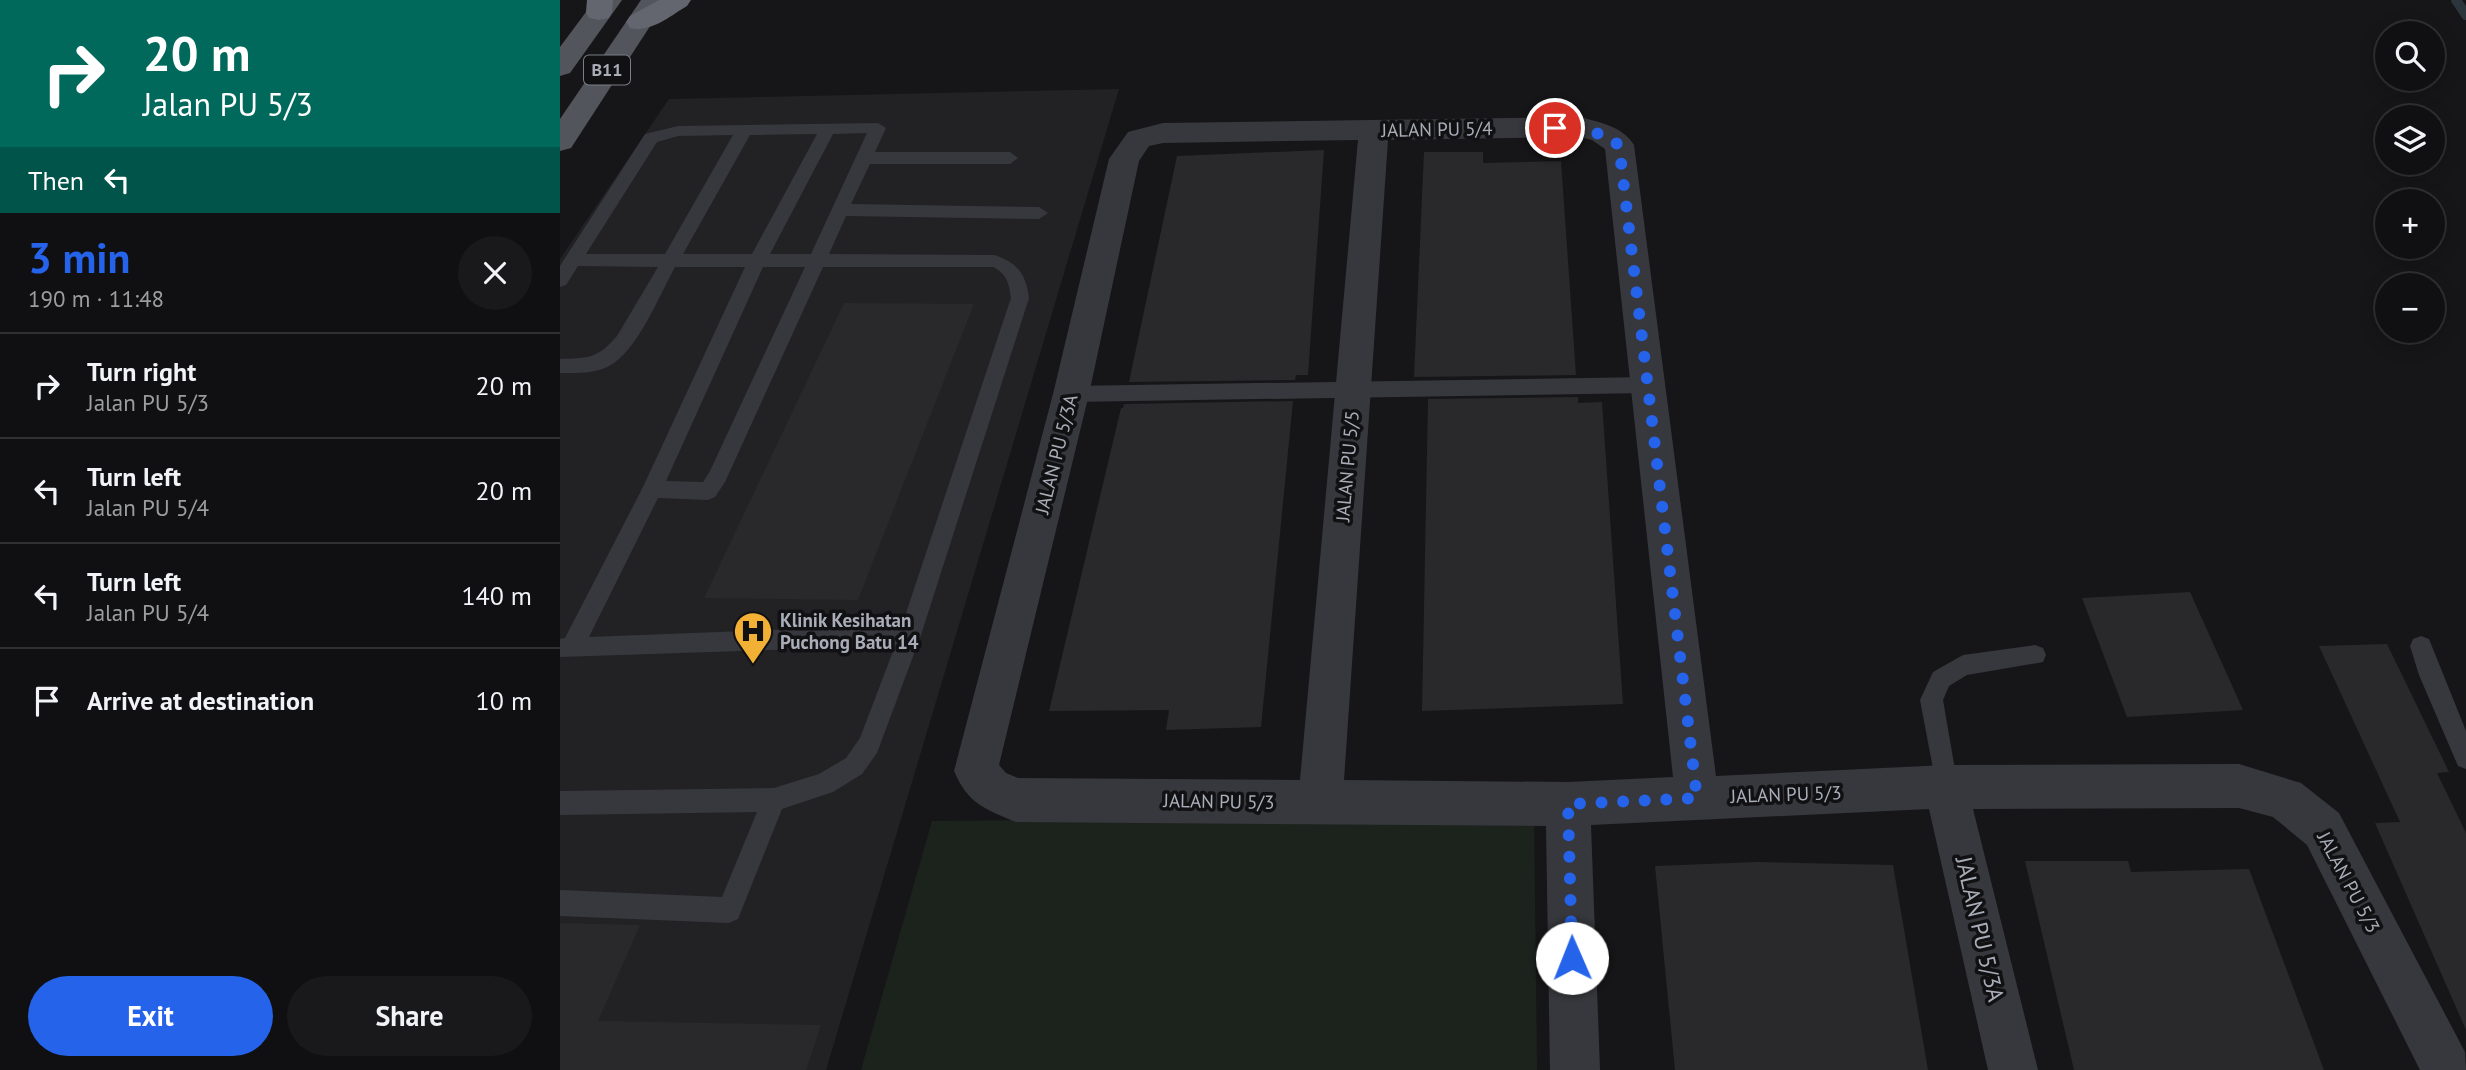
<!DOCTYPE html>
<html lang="en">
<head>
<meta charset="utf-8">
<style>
  :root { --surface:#101012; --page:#19191b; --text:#f1f3f6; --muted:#9c9d9f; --line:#303032; --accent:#2563eb }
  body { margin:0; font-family:"PT Sans",sans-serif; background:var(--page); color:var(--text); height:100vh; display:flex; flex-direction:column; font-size:26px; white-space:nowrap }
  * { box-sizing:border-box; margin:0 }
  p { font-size:23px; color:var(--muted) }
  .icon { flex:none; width:38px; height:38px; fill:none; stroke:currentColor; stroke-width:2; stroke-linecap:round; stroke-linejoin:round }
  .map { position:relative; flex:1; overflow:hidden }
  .sheet { display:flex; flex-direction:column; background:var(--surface); width:560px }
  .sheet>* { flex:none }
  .guide { background:#00695c; color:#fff; overflow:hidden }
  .tools { position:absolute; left:1815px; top:21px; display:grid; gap:14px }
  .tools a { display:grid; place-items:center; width:70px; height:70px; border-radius:50%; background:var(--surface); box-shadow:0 4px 18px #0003,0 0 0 2px var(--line); font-size:35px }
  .pin { position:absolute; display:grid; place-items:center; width:60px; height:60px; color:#fff; margin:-30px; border:4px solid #fff; border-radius:50%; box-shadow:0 2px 7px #0007 }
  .me { position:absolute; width:77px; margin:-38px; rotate:359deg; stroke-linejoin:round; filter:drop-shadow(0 0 5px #0008) }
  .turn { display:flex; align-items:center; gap:24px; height:147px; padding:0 28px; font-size:32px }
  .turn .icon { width:91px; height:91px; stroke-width:2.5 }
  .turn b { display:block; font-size:49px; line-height:60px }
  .then { display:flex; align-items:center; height:66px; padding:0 28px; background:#0003; gap:14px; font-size:26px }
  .round { display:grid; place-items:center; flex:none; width:74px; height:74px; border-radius:37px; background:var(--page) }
  .head { display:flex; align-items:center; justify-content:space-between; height:119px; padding:0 28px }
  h1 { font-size:42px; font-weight:700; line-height:52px; color:var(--accent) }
  .action { display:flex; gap:14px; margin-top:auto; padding:14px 28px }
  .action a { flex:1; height:80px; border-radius:42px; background:var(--accent); color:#fff; font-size:28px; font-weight:700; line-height:80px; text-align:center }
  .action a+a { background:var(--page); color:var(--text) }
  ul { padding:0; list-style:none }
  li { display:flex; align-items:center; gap:21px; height:105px; padding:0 28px; border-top:2px solid var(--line) }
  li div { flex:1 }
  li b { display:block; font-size:26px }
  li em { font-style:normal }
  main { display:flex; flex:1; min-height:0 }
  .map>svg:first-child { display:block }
  .built { fill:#222225 }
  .green { fill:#1c231d }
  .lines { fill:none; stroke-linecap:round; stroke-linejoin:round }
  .stream { stroke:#2c353c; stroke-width:10 }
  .building { fill:#29292c }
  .lane { fill:#37383d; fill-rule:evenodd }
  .street { fill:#37383d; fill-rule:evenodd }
  .primary { fill:#53555c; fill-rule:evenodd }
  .highway { fill:#63666e; fill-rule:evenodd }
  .route { stroke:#2563eb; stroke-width:12; stroke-dasharray:0 21.6 }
  .labels { text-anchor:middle; stroke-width:7; stroke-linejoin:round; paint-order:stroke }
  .shield { fill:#111113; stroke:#7b7e86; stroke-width:2 }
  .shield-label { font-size:18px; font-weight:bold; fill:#a8adb8 }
  .street-label { font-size:19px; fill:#a8adb8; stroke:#111113 }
  .poi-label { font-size:19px; font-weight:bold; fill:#a8adb8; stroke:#111113; text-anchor:start }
  .near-street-label { font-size:23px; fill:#a8adb8; stroke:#111113 }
</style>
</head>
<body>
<main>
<section class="sheet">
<div class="guide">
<div class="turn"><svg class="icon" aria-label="right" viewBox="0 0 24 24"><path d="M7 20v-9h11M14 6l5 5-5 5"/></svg><div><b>20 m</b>Jalan PU 5/3</div></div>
<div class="then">Then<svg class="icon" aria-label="left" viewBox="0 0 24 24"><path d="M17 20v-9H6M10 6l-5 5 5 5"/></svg></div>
</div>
<div class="head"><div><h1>3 min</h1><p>190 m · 11:48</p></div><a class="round"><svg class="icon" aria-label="close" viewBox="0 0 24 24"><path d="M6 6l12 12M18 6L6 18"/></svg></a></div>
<ul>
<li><svg class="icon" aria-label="right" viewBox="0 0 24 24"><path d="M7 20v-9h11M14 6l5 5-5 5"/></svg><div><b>Turn right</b><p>Jalan PU 5/3</p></div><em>20 m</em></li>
<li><svg class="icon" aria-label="left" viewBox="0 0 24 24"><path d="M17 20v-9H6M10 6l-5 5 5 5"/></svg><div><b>Turn left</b><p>Jalan PU 5/4</p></div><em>20 m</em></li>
<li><svg class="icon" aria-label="left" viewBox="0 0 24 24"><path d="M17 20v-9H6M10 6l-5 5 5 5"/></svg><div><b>Turn left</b><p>Jalan PU 5/4</p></div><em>140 m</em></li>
<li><svg class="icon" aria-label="arrive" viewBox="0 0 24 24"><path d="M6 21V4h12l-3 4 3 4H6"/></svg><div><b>Arrive at destination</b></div><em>10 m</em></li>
</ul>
<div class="action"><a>Exit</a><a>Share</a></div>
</section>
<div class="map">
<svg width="1906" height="1070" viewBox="0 0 1906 1070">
  <rect width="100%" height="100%" fill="#161618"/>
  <path class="built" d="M559,89L266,1070H0V259L109,99Z"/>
  <path class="green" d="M974,816L977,1070H301L372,821Z"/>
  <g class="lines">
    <path class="stream" d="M1896,0L1906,15"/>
  </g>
  <g class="building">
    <path d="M764,150L748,375H736L735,380L569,382L617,156Z"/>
    <path d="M864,152H923V163L1001,161L1016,375L854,377Z"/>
    <path d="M284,303L414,304L298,600L144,598Z"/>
    <path d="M1018,397V403L1042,402L1063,704L862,711L868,399Z"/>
    <path d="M733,401L701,727L606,730L609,710L489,711L561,408H563L564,404Z"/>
    <path d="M1630,592L1683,710L1567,717L1522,598Z"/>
    <path d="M1827,644L1889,772L1877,773L1906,833V1030L1815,823L1840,822L1759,646Z"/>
    <path d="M1465,861H1568L1571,872L1689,869L1764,1070H1514Z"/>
    <path d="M1198,862L1333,865L1368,1070H1115L1095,866Z"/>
    <path d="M0,923L80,925L38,1021L261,1025L246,1070H0Z"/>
  </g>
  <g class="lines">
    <g class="lane">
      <path d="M318,123L326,128L315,152H450L458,158L450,164H310L291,204L479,207L488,213L479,219L286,216L269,254L434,255C457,262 466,274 469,298L361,635L317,753L302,774L273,792L222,809L178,919L169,923L0,916V890L162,897L197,812L0,815V791L214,788L259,774L286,758L300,738L335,646L0,657V639L5,638L83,487L185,267H115C100,294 77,352 49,366C34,374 16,373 0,373V359C29,358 37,359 57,336L98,267L18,266L6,285L0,287V266L85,134L118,126ZM307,133L251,254H210L273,134ZM257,134L192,254H123L190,135ZM173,135L105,254H26L97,142L118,136ZM203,267H245L150,471L143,482L106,481ZM263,267H433C447,274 449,283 451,298L342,625L29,637L98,498L148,500L155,497L165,482Z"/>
      <path d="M1088,377L1095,380L1098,385L1095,390L1088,393L511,402L504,399L501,394L504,389L511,386Z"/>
      <path d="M1861,636L1869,639L1906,731V769L1898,766L1859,675L1850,646L1853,639Z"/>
      <path d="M1475,645L1483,648L1486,655L1483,662L1407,675L1389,686L1383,700L1398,787L1394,795L1386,799L1378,795L1360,700L1373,672L1403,655Z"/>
    </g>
    <path class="street" d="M1021,117C1041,123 1062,126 1074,145L1156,776L1386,765L1679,764L1741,783L1779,813L1905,1052L1906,1070H1860L1747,845L1713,817L1679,808L1413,809L1478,1070H1428L1369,809L1031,825L1040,1070H990L986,826L456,822C425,809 408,804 394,771L493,394L549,159L568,132L603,123ZM1020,137L1032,140L1045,149L1113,777L1008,782L784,780L828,140ZM798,140L740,780L458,778L446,773L439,765L529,394L579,161L589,146L603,143Z"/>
    <g class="primary">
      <path d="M35,0H62L10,73L0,76V47Z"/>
      <path d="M81,0H107L11,148L0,151V119Z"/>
    </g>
    <g class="highway">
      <path d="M27,0H53L52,12L49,18L39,20L29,18L26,12Z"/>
      <path d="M99,0H131L127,6C110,16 91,33 70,28L66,22L70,16Z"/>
    </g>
  </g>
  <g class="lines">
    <path class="route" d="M995,128C1020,127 1037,130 1059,145L1137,798L1008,804L1012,958"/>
  </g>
  <defs>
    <g id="hospital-pin" transform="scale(2.0125)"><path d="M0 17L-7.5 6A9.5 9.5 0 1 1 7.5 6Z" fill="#f2b134" stroke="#111113"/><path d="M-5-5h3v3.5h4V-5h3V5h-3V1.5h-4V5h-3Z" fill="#111"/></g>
  </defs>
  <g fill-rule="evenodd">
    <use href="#hospital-pin" x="193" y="631"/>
  </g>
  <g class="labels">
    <rect class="shield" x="24" y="55.5" width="46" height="29" rx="5"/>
    <g class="shield-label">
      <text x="47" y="76">B11</text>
    </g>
    <g class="street-label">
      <text transform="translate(877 129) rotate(-1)" y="7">JALAN PU 5/4</text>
      <text transform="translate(496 454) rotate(-76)" y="7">JALAN PU 5/3A</text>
      <text transform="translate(787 466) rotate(-85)" y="7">JALAN PU 5/5</text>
      <text transform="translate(1226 794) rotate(-2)" y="7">JALAN PU 5/3</text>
      <text transform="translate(659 801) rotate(1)" y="7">JALAN PU 5/3</text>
      <text transform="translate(1789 882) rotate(62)" y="7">JALAN PU 5/3</text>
    </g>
    <g class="poi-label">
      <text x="220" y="627">Klinik Kesihatan<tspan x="220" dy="22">Puchong Batu 14</tspan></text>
    </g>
    <g class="near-street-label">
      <text transform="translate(1420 929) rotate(77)" y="8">JALAN PU 5/3A</text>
    </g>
  </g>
</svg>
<div class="tools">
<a><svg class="icon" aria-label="search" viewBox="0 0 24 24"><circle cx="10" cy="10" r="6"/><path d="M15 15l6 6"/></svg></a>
<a><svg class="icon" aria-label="layers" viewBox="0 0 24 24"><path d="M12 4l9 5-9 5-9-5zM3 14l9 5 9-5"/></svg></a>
<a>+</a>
<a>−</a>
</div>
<div class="pin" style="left:995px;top:128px;background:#d93025"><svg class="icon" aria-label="arrive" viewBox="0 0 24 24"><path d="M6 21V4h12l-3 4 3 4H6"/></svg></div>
<svg class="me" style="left:1012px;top:958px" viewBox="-20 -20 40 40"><circle r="19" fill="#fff"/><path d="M0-13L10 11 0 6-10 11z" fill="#2563eb"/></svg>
</div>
</main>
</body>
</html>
